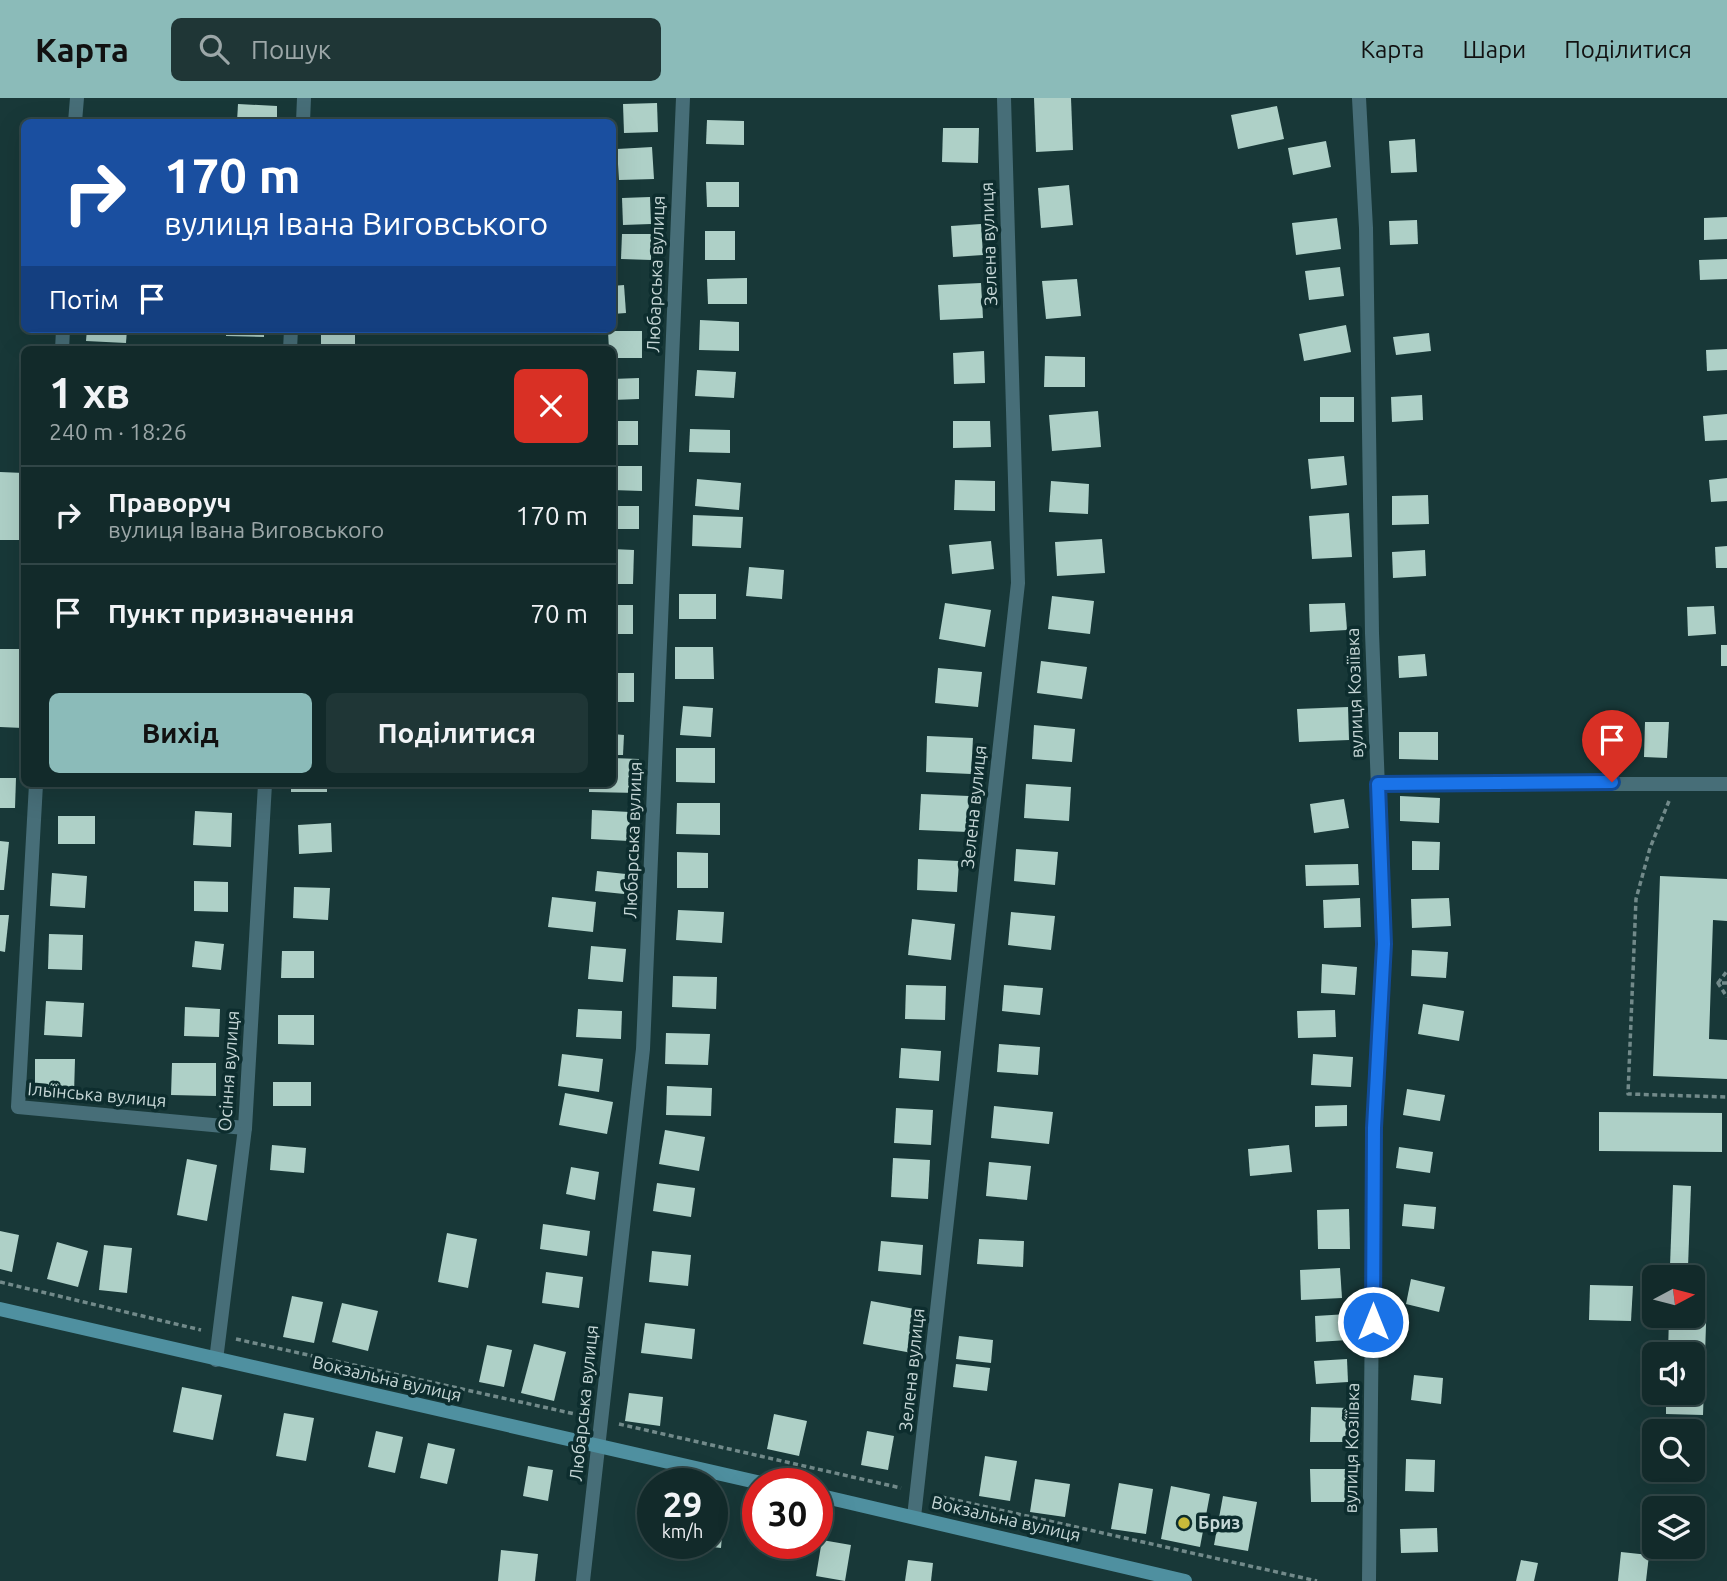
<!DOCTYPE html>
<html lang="uk">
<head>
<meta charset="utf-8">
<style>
  :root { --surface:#122a2a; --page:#1f3636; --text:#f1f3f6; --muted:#9ca7a8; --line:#314647; --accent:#8bbbb9 }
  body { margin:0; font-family:Ubuntu,sans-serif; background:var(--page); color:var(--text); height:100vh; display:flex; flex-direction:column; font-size:26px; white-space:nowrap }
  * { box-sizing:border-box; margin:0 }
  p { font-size:23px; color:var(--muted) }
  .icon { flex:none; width:38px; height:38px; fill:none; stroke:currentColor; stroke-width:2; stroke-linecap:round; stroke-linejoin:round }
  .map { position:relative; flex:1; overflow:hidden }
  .side { position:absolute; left:21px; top:248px; width:595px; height:441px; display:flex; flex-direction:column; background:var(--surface); border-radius:10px; box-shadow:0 7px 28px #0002,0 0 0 2px var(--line) }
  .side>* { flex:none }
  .hud { position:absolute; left:21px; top:21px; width:595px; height:214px; border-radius:10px; box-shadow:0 7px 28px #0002,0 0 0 2px var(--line); background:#1a4fa0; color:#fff; overflow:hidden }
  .needle { width:46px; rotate:83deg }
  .tools { position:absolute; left:1642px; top:1167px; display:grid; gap:14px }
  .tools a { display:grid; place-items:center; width:63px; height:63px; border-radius:10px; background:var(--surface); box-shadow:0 7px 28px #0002,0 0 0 2px var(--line); font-size:35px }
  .speed { position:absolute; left:637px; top:1370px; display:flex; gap:14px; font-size:35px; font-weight:700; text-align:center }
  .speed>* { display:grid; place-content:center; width:91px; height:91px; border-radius:50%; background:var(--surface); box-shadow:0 7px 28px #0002,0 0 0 2px var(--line); line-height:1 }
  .speed small { font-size:18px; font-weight:400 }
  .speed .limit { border:10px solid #d22; background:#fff; color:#111 }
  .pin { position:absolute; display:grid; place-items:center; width:60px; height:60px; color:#fff; margin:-72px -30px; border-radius:50% 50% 50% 0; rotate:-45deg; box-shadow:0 0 7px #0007 }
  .pin .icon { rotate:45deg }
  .me { position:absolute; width:77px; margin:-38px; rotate:0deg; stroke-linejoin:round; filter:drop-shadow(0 0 5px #0008) }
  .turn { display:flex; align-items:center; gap:24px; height:147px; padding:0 28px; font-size:32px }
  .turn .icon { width:91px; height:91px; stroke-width:2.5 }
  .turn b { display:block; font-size:49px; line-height:60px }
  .then { display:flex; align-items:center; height:66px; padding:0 28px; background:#0003; gap:14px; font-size:26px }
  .round { display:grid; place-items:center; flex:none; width:74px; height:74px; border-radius:10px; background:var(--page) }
  .headline { display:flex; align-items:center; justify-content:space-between; height:119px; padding:0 28px }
  h1 { font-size:42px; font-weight:700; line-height:52px }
  .action { display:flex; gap:14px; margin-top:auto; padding:14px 28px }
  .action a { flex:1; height:80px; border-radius:10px; background:var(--accent); color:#111; font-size:28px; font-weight:700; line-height:80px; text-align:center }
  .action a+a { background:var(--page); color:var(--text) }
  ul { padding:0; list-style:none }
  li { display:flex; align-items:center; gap:21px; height:98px; padding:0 28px; border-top:2px solid var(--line) }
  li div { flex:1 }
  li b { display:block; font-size:26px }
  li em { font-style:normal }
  header { display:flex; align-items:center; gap:42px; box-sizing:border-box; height:98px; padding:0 35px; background:var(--accent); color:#111 }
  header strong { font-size:33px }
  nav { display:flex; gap:38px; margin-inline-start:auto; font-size:24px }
  .search { width:490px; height:63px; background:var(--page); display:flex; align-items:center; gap:18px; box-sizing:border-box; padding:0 24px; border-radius:10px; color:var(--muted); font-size:26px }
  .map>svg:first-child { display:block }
  .building { fill:#aed0c7 }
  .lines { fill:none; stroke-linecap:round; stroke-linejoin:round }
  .path { stroke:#728a8a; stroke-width:3.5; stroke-dasharray:5 3.5; stroke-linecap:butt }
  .minor { stroke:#476e78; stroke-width:14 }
  .secondary { stroke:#4f90a0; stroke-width:14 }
  .route-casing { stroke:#114b97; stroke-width:18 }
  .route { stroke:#1a73e8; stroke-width:12 }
  .poi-dot { fill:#c9bb3a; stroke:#0d2d2e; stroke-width:2.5 }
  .labels { text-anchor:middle; stroke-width:7; stroke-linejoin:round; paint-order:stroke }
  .street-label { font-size:18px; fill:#c5d6d6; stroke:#0d2d2e }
  .poi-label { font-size:18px; font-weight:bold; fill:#c5d6d6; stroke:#0d2d2e; text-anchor:start }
</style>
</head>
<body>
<header>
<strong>Карта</strong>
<div class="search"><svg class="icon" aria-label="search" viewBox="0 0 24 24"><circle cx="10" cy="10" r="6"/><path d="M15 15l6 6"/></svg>Пошук</div>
<nav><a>Карта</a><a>Шари</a><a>Поділитися</a></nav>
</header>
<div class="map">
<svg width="1727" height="1483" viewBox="0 0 1727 1483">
  <rect width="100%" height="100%" fill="#183838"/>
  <g class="building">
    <path d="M1034,0H1071L1073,52L1036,54Z"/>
    <path d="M657,5L658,34L624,35L623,6Z"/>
    <path d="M238,6L277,8V24H237Z"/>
    <path d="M1277,8L1284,41L1238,51L1231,17Z"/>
    <path d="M707,22L744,23V47L706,46Z"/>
    <path d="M943,30H979L978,65L942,64Z"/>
    <path d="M1415,41L1417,74L1391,75L1389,43Z"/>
    <path d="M1326,43L1331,69L1293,77L1288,50Z"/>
    <path d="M652,49L654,81L619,82L617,51Z"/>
    <path d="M706,84H739V109H707Z"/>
    <path d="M1069,87L1073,127L1041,130L1038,90Z"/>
    <path d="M650,99L651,126L623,127L622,100Z"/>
    <path d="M1727,119V141L1704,142V120Z"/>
    <path d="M1337,120L1341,151L1296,157L1292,125Z"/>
    <path d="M1417,122L1418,146L1390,147L1389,123Z"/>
    <path d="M981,126L983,157L953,159L951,128Z"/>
    <rect x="705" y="133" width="30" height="29"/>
    <path d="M622,136H651V162L621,161Z"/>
    <path d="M1727,161V181L1700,182L1699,162Z"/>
    <path d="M1340,169L1344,198L1309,202L1305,173Z"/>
    <path d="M747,180V206H708L707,181Z"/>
    <path d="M1077,181L1081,218L1046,221L1042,183Z"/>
    <path d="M981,185L983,220L940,222L938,187Z"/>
    <path d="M624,187L626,215L612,216V188Z"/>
    <path d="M700,222L739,224V253L699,252Z"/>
    <path d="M1346,227L1351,254L1304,263L1299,236Z"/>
    <path d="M87,231H127L126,245L86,243Z"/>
    <path d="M226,231H264V239L226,238Z"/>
    <rect x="321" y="231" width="34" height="20"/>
    <path d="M608,233H642V260H612V252H609Z"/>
    <path d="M1429,235L1431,253L1396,257L1393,239Z"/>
    <path d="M1727,251V272L1707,273L1706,252Z"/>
    <path d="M984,253L985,285L954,286L953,255Z"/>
    <path d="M1045,258L1085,259V289H1044Z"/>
    <path d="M697,272L736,274L734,300L695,298Z"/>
    <path d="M639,280V301L612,302V281Z"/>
    <path d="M1422,297L1423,322L1392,324L1391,299Z"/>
    <rect x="1320" y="299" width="34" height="25"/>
    <path d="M1098,313L1101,349L1052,353L1049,317Z"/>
    <path d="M1727,316V342L1705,343L1703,318Z"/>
    <rect x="612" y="323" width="26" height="24"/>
    <path d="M953,323H990L991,349L953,350Z"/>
    <path d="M690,331L730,332V355L689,354Z"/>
    <path d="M1344,358L1347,387L1311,391L1308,361Z"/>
    <path d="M612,368H642V393L612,392Z"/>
    <path d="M0,374L24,375V442H0Z"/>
    <path d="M1727,380V403L1711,404L1709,382Z"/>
    <path d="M697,381L741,385L739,412L695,408Z"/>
    <path d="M955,382L995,383V413L954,412Z"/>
    <path d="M1051,383L1089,386L1088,416L1049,414Z"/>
    <path d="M1428,397L1429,426L1392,427V398Z"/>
    <rect x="612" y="408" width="27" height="23"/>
    <path d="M1349,415L1352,459L1312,461L1309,418Z"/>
    <path d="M693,417L743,419L741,450L692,448Z"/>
    <path d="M1102,441L1105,475L1057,478L1055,444Z"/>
    <path d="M991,443L994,471L952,476L949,447Z"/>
    <path d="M1727,448V470H1716L1715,449Z"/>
    <path d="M612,451L634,452L633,486H612Z"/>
    <path d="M1425,452L1426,478L1393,480L1392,454Z"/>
    <path d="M749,469L784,472L782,501L746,498Z"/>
    <rect x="679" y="496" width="37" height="25"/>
    <path d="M1052,498L1094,503L1090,536L1048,531Z"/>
    <path d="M945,505L991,512L985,549L939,541Z"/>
    <path d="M1345,505L1347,532L1310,534L1309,506Z"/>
    <rect x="612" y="507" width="21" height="29"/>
    <path d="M1714,508L1716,536L1688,538L1687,509Z"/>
    <rect x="1721" y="547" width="6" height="21"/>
    <path d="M675,549H713L714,581H675Z"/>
    <path d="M0,551H23V630L0,629Z"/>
    <path d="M1425,556L1427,578L1399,580L1398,558Z"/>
    <path d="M1041,563L1087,569L1082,601L1037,595Z"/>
    <path d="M938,570L982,574L978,609L935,605Z"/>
    <rect x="612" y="575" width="22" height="29"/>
    <path d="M683,608L713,610L711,639L680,637Z"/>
    <path d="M1348,609L1349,642L1299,644L1297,611Z"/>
    <path d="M1645,624H1669L1667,660L1644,659Z"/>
    <path d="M1034,627L1075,631L1072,664L1032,661Z"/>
    <path d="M1399,634H1438V662L1399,661Z"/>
    <path d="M612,636L624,637L623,657H612Z"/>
    <path d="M927,638L973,640L971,676L926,674Z"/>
    <path d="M676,650H715V685L676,684Z"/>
    <path d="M612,660L639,661V695L589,694V686H612Z"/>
    <path d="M0,680H16L15,710H0Z"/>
    <rect x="291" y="686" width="36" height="8"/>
    <path d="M1026,686L1071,689L1069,723L1024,720Z"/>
    <path d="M921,696L969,698L968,734L919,732Z"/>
    <path d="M1400,698L1440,700L1439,725L1400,723Z"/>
    <path d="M1344,701L1349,730L1314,735L1310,706Z"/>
    <path d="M677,705H720V737L676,736Z"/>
    <path d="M592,712L630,714L629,743L591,741Z"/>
    <path d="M195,713L232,715L231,749L193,747Z"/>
    <rect x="58" y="718" width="37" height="28"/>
    <path d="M331,725L332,754L299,756L298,727Z"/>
    <path d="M0,743L9,744L4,792H0Z"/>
    <path d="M1412,743L1440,744L1439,772H1412Z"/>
    <path d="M1016,751L1058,754L1055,787L1014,783Z"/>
    <path d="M677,754L708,755V790H677Z"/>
    <path d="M918,761L959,763L957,794L917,792Z"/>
    <path d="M1358,766L1359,787L1306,788L1305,767Z"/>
    <path d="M597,773L626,776L624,796L595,793Z"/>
    <path d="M52,775L87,778L85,810L50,808Z"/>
    <path d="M1660,778L1727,781V823L1713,822L1709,941L1727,942V981L1653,978Z"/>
    <path d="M194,783L228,784V814L194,813Z"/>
    <path d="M294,789L330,790L328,822L293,820Z"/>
    <path d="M552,799L596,804L593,834L548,829Z"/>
    <path d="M1360,800L1361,829L1324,830L1323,802Z"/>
    <path d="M1449,800L1451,828L1412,830L1411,801Z"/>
    <path d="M678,812L724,814L722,845L676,842Z"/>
    <path d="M1011,814L1055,818L1051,852L1008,847Z"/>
    <path d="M0,817H9L5,854L0,853Z"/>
    <path d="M912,821L955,826L951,862L908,857Z"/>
    <path d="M49,836L83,837L82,872L48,871Z"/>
    <path d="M195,843L224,846L221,872L192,869Z"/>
    <path d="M591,848L626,851L623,884L588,881Z"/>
    <path d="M1412,852L1448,854L1446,880L1411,878Z"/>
    <path d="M282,853H314V880H281Z"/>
    <path d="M1322,866L1357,869L1355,897L1321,895Z"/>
    <path d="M673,878L717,879L716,911L672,909Z"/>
    <path d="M906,887L946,888L945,922L905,921Z"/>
    <path d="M1004,887L1043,890L1040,917L1002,913Z"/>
    <path d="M46,903L84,905L82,939L44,937Z"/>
    <path d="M1423,906L1464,913L1459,943L1418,936Z"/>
    <path d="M185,909L220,911L219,939L184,938Z"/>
    <path d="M578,911L622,913L621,941L576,939Z"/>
    <path d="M1335,912L1336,939L1298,940L1297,913Z"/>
    <path d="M278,917H314V947L278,946Z"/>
    <path d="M666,935L710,936L708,967L665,966Z"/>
    <path d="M999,946L1040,949L1038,977L997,974Z"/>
    <path d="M901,950L941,953L939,983L899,980Z"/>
    <path d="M562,956L603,961L599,994L558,988Z"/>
    <path d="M1313,956L1353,959L1351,989L1311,987Z"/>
    <path d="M35,961H75L74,996L35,995Z"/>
    <path d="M172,965H216V998L171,997Z"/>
    <rect x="273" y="984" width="38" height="24"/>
    <path d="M667,988L712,990L711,1018L666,1017Z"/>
    <path d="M1407,991L1445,997L1440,1023L1403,1017Z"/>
    <path d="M565,995L613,1004L607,1036L559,1027Z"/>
    <path d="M1347,1007V1028L1315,1029V1008Z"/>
    <path d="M994,1008L1053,1014L1049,1046L991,1040Z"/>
    <path d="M896,1010L933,1012L931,1047L894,1045Z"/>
    <path d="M1599,1014L1722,1015V1054L1599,1053Z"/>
    <path d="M665,1032L705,1039L699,1073L659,1066Z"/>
    <path d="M272,1047L306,1050L304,1075L270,1072Z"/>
    <path d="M1289,1047L1292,1074L1250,1078L1248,1051Z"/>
    <path d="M1399,1049L1433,1054L1430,1075L1396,1070Z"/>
    <path d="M893,1060L930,1062L928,1101L891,1099Z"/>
    <path d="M187,1061L217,1067L207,1123L177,1117Z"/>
    <path d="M989,1064L1031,1068L1027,1102L986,1098Z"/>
    <path d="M571,1069L599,1074L595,1102L566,1096Z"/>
    <path d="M657,1085L695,1090L691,1119L653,1113Z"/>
    <path d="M1673,1087L1691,1088L1688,1169L1670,1168Z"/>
    <path d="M1404,1106L1436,1109L1434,1131L1402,1128Z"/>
    <path d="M1349,1111L1350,1151H1318L1317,1112Z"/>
    <path d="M543,1126L590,1133L587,1158L540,1151Z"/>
    <path d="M0,1133L19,1137L12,1174L0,1171Z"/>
    <path d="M447,1135L477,1141L468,1190L438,1184Z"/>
    <path d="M979,1141L1024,1143L1023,1169L977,1166Z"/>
    <path d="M881,1143L923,1147L921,1177L878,1173Z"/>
    <path d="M57,1144L88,1153L78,1189L47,1181Z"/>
    <path d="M104,1147L132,1150L127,1195L99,1192Z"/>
    <path d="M652,1153L691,1157L688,1188L649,1184Z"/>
    <path d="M1340,1170L1342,1200L1301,1202L1300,1172Z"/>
    <path d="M546,1174L583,1179L579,1210L542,1205Z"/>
    <path d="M1411,1181L1445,1189L1439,1214L1406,1206Z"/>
    <path d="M1590,1187L1633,1188L1631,1223L1589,1222Z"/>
    <path d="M1692,1197H1707L1703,1317L1666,1316V1295H1692V1256H1668L1669,1218H1692Z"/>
    <path d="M292,1198L323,1204L314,1245L283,1239Z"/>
    <path d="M871,1203L920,1212L912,1255L863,1246Z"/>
    <path d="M342,1205L378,1213L368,1253L332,1244Z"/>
    <path d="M1348,1216L1349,1242L1316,1244L1315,1218Z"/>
    <path d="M645,1225L695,1231L692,1261L641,1255Z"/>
    <path d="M959,1238L993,1242L991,1265L956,1261Z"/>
    <path d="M534,1246L566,1254L554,1303L521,1295Z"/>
    <path d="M487,1247L512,1252L504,1289L479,1284Z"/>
    <path d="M1347,1261L1348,1284L1316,1286L1314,1263Z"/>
    <path d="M956,1266L990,1270L987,1293L953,1289Z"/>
    <path d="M1414,1277L1443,1280L1441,1306L1411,1302Z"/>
    <path d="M182,1289L222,1297L213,1342L173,1334Z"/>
    <path d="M629,1295L663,1299L660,1328L625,1323Z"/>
    <path d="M1311,1309L1351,1310L1350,1344H1310Z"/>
    <path d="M284,1315L314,1320L306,1363L276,1358Z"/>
    <path d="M774,1316L807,1323L799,1358L767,1351Z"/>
    <path d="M376,1333L403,1339L395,1375L368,1369Z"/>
    <path d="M867,1333L894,1338L888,1372L861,1367Z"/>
    <path d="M428,1345L455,1351L447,1386L420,1380Z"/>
    <path d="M985,1358L1017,1363L1010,1403L979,1398Z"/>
    <path d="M1406,1361L1435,1362L1434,1394L1405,1393Z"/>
    <path d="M528,1368L553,1372L548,1403L523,1398Z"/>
    <path d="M1310,1371H1350L1351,1404H1311Z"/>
    <path d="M1035,1381L1070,1386L1065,1419L1030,1414Z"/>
    <path d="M1119,1385L1153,1391L1146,1436L1111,1431Z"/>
    <path d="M1171,1388L1210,1396L1200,1449L1161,1441Z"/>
    <path d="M1223,1398L1257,1404L1248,1453L1214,1447Z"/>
    <path d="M712,1412L724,1413L721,1450L695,1447L712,1446Z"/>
    <path d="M1437,1430L1438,1454L1401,1455L1400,1431Z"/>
    <path d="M822,1442L851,1447L845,1483L816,1478Z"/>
    <path d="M501,1452L538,1456L535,1483H498Z"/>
    <path d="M1621,1454L1649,1457L1646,1483H1618Z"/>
    <path d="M908,1462L933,1465L931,1483H905Z"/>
    <path d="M1521,1462L1538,1465L1534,1483H1516Z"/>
  </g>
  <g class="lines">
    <g class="path">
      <path d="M1669,703L1650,750L1636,801L1628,996L1727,999"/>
      <path d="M1718,885L1727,873"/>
      <path d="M1727,885H1718L1727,899"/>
      <path d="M0,1184L201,1232"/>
      <path d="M236,1241L584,1318"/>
      <path d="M619,1326L901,1390"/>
      <path d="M933,1397L1317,1483"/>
    </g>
    <g class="minor">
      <path d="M1359,0L1366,130L1372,535L1384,846L1374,1030L1369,1483"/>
      <path d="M75,24L77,0"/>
      <path d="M303,24L304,0"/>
      <path d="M62,252L63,231"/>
      <path d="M290,252L291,231"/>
      <path d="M36,686L18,1009L245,1030"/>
      <path d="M1378,686H1727"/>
      <path d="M216,1262L245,1030L265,686"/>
      <path d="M914,1419L1018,485L1004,0"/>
      <path d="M583,1483L643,951L683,0"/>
    </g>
    <g class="secondary">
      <path d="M0,1211L765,1386"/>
      <path d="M817,1397L1185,1483"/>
    </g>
  </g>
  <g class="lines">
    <g class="route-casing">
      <path id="route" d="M1373,1224L1374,1030L1384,846L1378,686L1612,684"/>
    </g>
    <use href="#route" class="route"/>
  </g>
  <circle class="poi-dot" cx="1184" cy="1425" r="7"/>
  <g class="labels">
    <g class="street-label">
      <text transform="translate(989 146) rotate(-92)" y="6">Зелена вулиця</text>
      <text transform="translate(656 176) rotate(-88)" y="6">Любарська вулиця</text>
      <text transform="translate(1355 595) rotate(-92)" y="6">вулиця Козіївка</text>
      <text transform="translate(974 709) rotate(-84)" y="6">Зелена вулиця</text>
      <text transform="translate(633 742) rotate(-88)" y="6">Любарська вулиця</text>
      <text transform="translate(229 973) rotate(-86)" y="6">Осіння вулиця</text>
      <text transform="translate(97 997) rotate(5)" y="6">Ільїнська вулиця</text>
      <text transform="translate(912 1272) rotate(-84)" y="6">Зелена вулиця</text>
      <text transform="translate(387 1281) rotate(13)" y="6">Вокзальна вулиця</text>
      <text transform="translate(584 1305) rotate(-84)" y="6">Любарська вулиця</text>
      <text transform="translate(1352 1350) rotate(-89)" y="6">вулиця Козіївка</text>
      <text transform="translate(1006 1421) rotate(13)" y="6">Вокзальна вулиця</text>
    </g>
    <g class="poi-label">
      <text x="1198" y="1431">Бриз</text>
    </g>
  </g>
</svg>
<div class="tools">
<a><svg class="needle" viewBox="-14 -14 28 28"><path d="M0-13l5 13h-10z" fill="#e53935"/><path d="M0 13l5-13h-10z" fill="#9ca7a8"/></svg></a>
<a><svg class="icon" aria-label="sound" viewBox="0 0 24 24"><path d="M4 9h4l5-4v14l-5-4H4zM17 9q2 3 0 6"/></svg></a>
<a><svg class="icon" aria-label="search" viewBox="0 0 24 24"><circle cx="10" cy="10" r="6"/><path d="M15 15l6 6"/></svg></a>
<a><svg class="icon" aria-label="layers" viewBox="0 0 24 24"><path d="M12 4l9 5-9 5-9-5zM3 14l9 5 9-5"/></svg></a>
</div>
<div class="speed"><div>29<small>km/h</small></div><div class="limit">30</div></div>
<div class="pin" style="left:1612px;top:684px;background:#d93025"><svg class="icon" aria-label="arrive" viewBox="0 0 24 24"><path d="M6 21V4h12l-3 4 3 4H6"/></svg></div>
<svg class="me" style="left:1373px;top:1224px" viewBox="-20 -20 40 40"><circle r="17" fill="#1a73e8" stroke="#fff" stroke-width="3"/><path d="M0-11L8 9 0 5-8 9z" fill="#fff"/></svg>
<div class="hud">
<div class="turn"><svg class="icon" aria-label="right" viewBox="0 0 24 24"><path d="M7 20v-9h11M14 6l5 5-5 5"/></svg><div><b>170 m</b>вулиця Івана Виговського</div></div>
<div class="then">Потім<svg class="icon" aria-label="arrive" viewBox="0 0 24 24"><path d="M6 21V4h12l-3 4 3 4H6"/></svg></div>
</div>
<section class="side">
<div class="headline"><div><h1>1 хв</h1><p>240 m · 18:26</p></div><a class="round" style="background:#d93025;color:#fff"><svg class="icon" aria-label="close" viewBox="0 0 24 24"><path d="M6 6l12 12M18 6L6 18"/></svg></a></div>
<ul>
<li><svg class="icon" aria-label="right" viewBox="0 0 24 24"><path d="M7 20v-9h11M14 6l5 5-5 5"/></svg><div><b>Праворуч</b><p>вулиця Івана Виговського</p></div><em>170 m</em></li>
<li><svg class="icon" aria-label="arrive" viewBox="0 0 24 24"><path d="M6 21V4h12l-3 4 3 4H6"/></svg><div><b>Пункт призначення</b></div><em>70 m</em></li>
</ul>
<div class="action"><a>Вихід</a><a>Поділитися</a></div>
</section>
</div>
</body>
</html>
